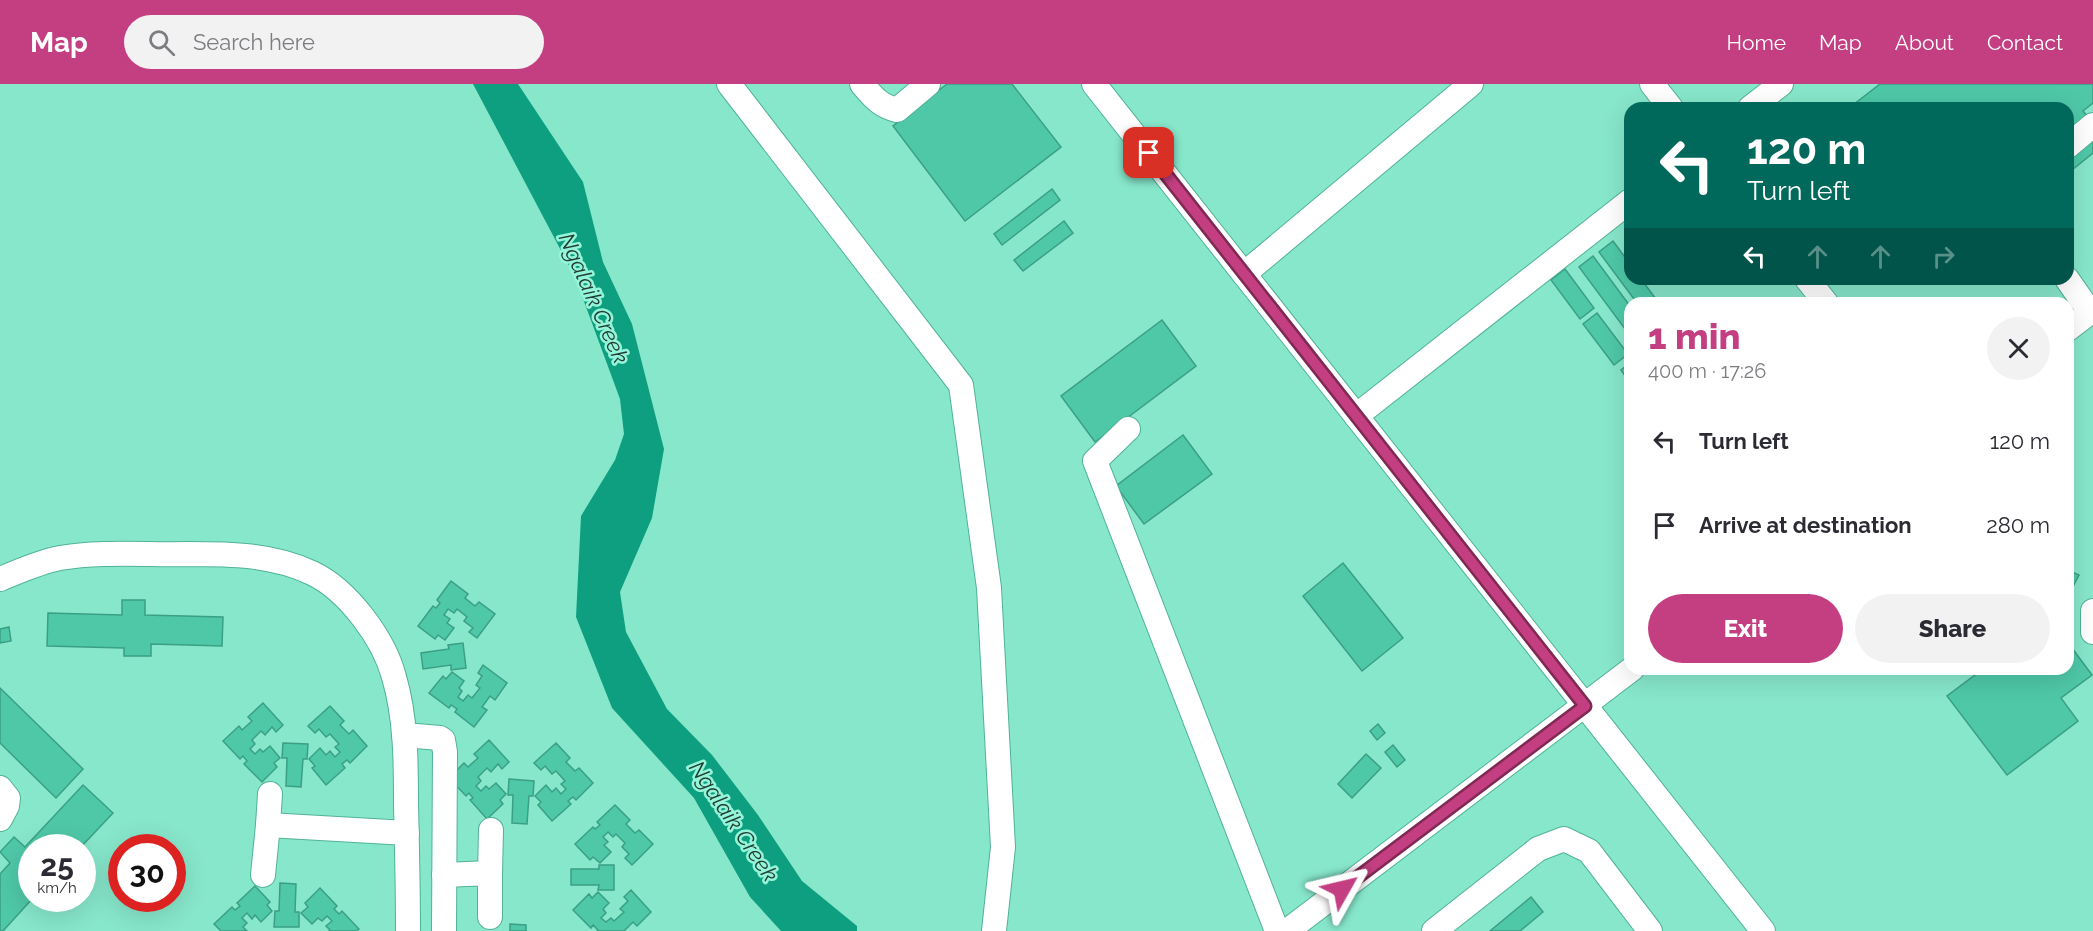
<!DOCTYPE html>
<html lang="en">
<head>
<meta charset="utf-8">
<style>
  :root { --surface:#fff; --page:#f2f2f3; --text:#2b2b33; --muted:#7c7c81; --accent:#c33f82 }
  body { margin:0; font-family:Raleway,sans-serif; background:var(--page); color:var(--text); height:100vh; display:flex; flex-direction:column; font-size:22px; white-space:nowrap }
  * { box-sizing:border-box; margin:0 }
  p { font-size:20px; color:var(--muted) }
  .icon { flex:none; width:33px; height:33px; fill:none; stroke:currentColor; stroke-width:2; stroke-linecap:round; stroke-linejoin:round }
  .map { position:relative; flex:1; overflow:hidden }
  .drawer { position:absolute; left:1624px; top:213px; width:450px; height:378px; display:flex; flex-direction:column; background:var(--surface); border-radius:18px; box-shadow:0 6px 24px #0002 }
  .drawer>* { flex:none }
  .hud { position:absolute; left:1624px; top:18px; width:450px; height:183px; border-radius:18px; box-shadow:0 6px 24px #0002; background:#00695c; color:#fff; overflow:hidden }
  .speed { position:absolute; left:18px; top:750px; display:flex; gap:12px; font-size:30px; font-weight:700; text-align:center }
  .speed>* { display:grid; place-content:center; width:78px; height:78px; border-radius:50%; background:var(--surface); box-shadow:0 6px 24px #0002; line-height:1 }
  .speed small { font-size:15px; font-weight:400 }
  .speed .limit { border:9px solid #d22; background:#fff; color:#111 }
  .pin { position:absolute; display:grid; place-items:center; width:51px; height:51px; color:#fff; margin:-26px; border-radius:12px; box-shadow:0 3px 9px #0006 }
  .me { position:absolute; width:66px; margin:-33px; rotate:53deg; stroke-linejoin:round; filter:drop-shadow(0 0 4px #0008) }
  .turn { display:flex; align-items:center; gap:21px; height:126px; padding:0 24px; font-size:27px }
  .turn .icon { width:78px; height:78px; stroke-width:2.5 }
  .turn b { display:block; font-size:42px; line-height:51px }
  .lanes { display:flex; align-items:center; height:57px; padding:0 24px; background:#0003; justify-content:center; gap:30px; direction:ltr }
  .lanes .off { opacity:.35 }
  .round { display:grid; place-items:center; flex:none; width:63px; height:63px; border-radius:32px; background:var(--page) }
  .summary { display:flex; align-items:center; justify-content:space-between; height:102px; padding:0 24px }
  h1 { font-size:36px; font-weight:800; line-height:45px; color:var(--accent) }
  .button { display:flex; gap:12px; margin-top:auto; padding:12px 24px }
  .button a { flex:1; height:69px; border-radius:36px; background:var(--accent); color:#fff; font-size:24px; font-weight:800; line-height:69px; text-align:center }
  .button a+a { background:var(--page); color:var(--text) }
  ul { padding:0; list-style:none }
  li { display:flex; align-items:center; gap:18px; height:84px; padding:0 24px }
  li div { flex:1 }
  li b { display:block; font-size:22px }
  li em { font-style:normal }
  header { display:flex; align-items:center; gap:36px; box-sizing:border-box; height:84px; padding:0 30px; background:var(--accent); color:#fff }
  header strong { font-size:28px }
  nav { display:flex; gap:33px; margin-inline-start:auto; font-size:21px }
  .search { width:420px; height:54px; background:var(--page); display:flex; align-items:center; gap:15px; box-sizing:border-box; padding:0 21px; border-radius:33px; color:var(--muted); font-size:22px }
  .map>svg:first-child { display:block }
  .water { fill:#0e9f81 }
  .building { fill:#4fc8a8; stroke:#3b9f85; stroke-width:1.5 }
  .lines { fill:none; stroke-linecap:round; stroke-linejoin:round }
  .minor-casing { stroke:#50b297; stroke-width:26 }
  .minor { stroke:#fff; stroke-width:24 }
  .route-casing { stroke:#7f2954; stroke-width:15 }
  .route { stroke:#c33f82; stroke-width:10 }
  .labels { text-anchor:middle; stroke-width:5; stroke-linejoin:round; paint-order:stroke }
  .water-label { font-size:22px; font-style:italic; fill:#213c34; stroke:#94f5d8 }
</style>
</head>
<body>
<header>
<strong>Map</strong>
<div class="search"><svg class="icon" aria-label="search" viewBox="0 0 24 24"><circle cx="10" cy="10" r="6"/><path d="M15 15l6 6"/></svg>Search here</div>
<nav><a>Home</a><a>Map</a><a>About</a><a>Contact</a></nav>
</header>
<div class="map">
<svg width="2093" height="847" viewBox="0 0 2093 847">
  <rect width="100%" height="100%" fill="#87e7cb"/>
  <path class="water" d="M473,0H518L583,98L603,178L632,240L664,365L652,434L620,508L626,548L667,625L712,671L758,731L802,797L857,842V847H781L750,813L694,714L612,624L576,533L581,432L615,376L624,350L620,315L575,193Z"/>
  <g class="building">
    <path d="M947,0H1012L1061,63L965,137L893,42Z"/>
    <path d="M1880,0H2093V19L2083,27L2093,39V69L2072,86L2068,81V24H1849Z"/>
    <path d="M1052,105L1060,116L1002,161L994,150Z"/>
    <path d="M1064,137L1073,149L1023,187L1014,176Z"/>
    <path d="M1613,157L1630,180V195H1641L1659,219H1637L1599,168Z"/>
    <path d="M1593,172L1630,222V246L1628,249L1579,183Z"/>
    <path d="M1565,185L1594,224L1580,235L1551,196Z"/>
    <path d="M1597,229L1628,270L1614,281L1583,240Z"/>
    <path d="M1162,236L1196,282L1095,358L1061,312Z"/>
    <path d="M1630,279V299L1621,286Z"/>
    <path d="M1183,351L1212,390L1144,440L1116,402Z"/>
    <path d="M1343,479L1403,554L1362,587L1303,512Z"/>
    <path d="M2068,486L2079,491L2068,512Z"/>
    <path d="M451,497L468,510L465,514L475,522L479,518L495,530L477,554L469,548L473,544L464,537L467,533L457,525L454,529L448,525L444,531L450,535L447,539L454,544L445,556L438,551L435,555L418,542L433,522L436,524L440,519L437,516Z"/>
    <path d="M122,516H145V531L223,533L222,562L151,560V572H124V564L47,562L48,529L122,531Z"/>
    <path d="M9,543L11,557L0,559V545Z"/>
    <path d="M463,559L466,584L451,586V581L423,585L421,569L449,565L448,561Z"/>
    <path d="M2069,560L2092,591L2061,614L2078,637L2007,691L1947,612L1983,585H2068Z"/>
    <path d="M483,581L507,599L495,616L490,612L482,623L487,626L474,643L455,628L457,625L451,621L449,624L429,609L443,592L446,595L452,588L464,597L459,604L462,607L458,613L463,617L468,611L472,614L480,604L476,601L482,592L478,589Z"/>
    <path d="M0,604L83,685L56,714L0,659Z"/>
    <path d="M263,619L283,641L276,648L272,643L265,651L261,647L252,656L255,660L250,665L255,670L260,665L263,668L270,662L280,674L274,679L277,683L262,698L244,680L247,677L243,672L240,675L223,657L239,642L242,646L252,637L248,633Z"/>
    <path d="M330,622L344,637L340,641L349,650L353,646L367,662L350,679L347,676L342,680L345,684L326,701L312,684L315,682L309,675L320,664L326,671L330,667L335,673L340,668L335,663L339,660L330,650L326,653L319,645L315,649L308,642Z"/>
    <path d="M1378,640L1385,649L1377,656L1370,647Z"/>
    <path d="M489,656L509,678L502,685L498,680L491,688L487,684L478,693L481,697L476,702L481,707L486,702L489,705L496,699L506,710L500,716L503,720L487,735L470,716L473,714L469,709L466,712L449,694L464,679L468,683L478,674L474,670Z"/>
    <path d="M283,659L308,660L307,675H303L301,703L286,702L287,674H282Z"/>
    <path d="M556,659L570,674L566,678L575,687L579,684L593,699L576,716L573,713L568,717L571,720L552,737L538,721L541,718L535,712L546,701L552,708L556,704L561,710L566,705L561,700L565,697L556,687L552,690L545,682L541,686L534,679Z"/>
    <path d="M1393,661L1405,676L1397,683L1385,668Z"/>
    <path d="M1366,670L1381,684L1352,714L1338,700Z"/>
    <path d="M509,695L534,697L533,712H529L527,740L512,739L513,711H508Z"/>
    <path d="M83,701L113,729L80,764H32L33,814L3,847H0V790L10,779L0,768L14,753L25,763Z"/>
    <path d="M615,721L630,736L626,740L635,749L639,746L653,760L632,781L625,774L629,770L622,763L625,759L616,750L613,753L608,748L603,753L608,758L604,761L611,768L600,779L593,773L590,776L575,760L593,743L595,745L600,741L597,738Z"/>
    <path d="M599,781H614V806H598L599,801H571V785H599Z"/>
    <path d="M280,799L296,800L295,828H299V843H274L275,827H279Z"/>
    <path d="M255,802L270,818L267,821L272,827L261,838L255,831L252,835L247,829L242,834L247,839L243,843L247,847H221L214,840L232,823L235,826L240,822L237,819Z"/>
    <path d="M320,804L337,822L334,825L339,830L342,827L359,845L356,847H329L330,846L326,842L332,837L327,832L322,837L318,834L312,840L301,829L308,823L305,819Z"/>
    <path d="M631,806L651,828L637,842L633,838L624,847H597L598,846L593,841L591,844L573,826L589,810L592,814L598,808L609,819L603,825L606,829L601,834L606,838L611,834L614,837L624,828L620,825L628,817L624,813Z"/>
    <path d="M1531,813L1543,828L1520,847H1490Z"/>
    <path d="M510,840L526,841V847H510Z"/>
  </g>
  <g class="lines">
    <g class="minor-casing">
      <g id="minor">
        <path d="M729,0L961,301L989,504L1003,763L994,847"/>
        <path d="M862,0C873,13 880,22 897,26L928,0"/>
        <path d="M1094,0L1763,847"/>
        <path d="M1652,0L1671,24"/>
        <path d="M1750,24L1781,0"/>
        <path d="M2068,62L2093,41"/>
        <path d="M1244,190L1471,0"/>
        <path d="M1807,195L1826,219"/>
        <path d="M2067,195L2090,228"/>
        <path d="M2068,245L2093,226"/>
        <path d="M1356,332L1630,117"/>
        <path d="M1128,345L1095,377L1277,847"/>
        <path d="M0,495C20,487 39,478 60,474C101,467 146,471 187,470C229,470 273,470 312,489C348,506 384,555 394,593C406,634 406,678 406,720C407,762 408,805 408,847"/>
        <path d="M2093,527V548"/>
        <path d="M404,651L440,654L443,656L445,668L444,847"/>
        <path d="M0,704L8,714L7,722L0,735"/>
        <path d="M268,741L270,710"/>
        <path d="M490,789L491,746"/>
        <path d="M263,791L268,741L407,749"/>
        <path d="M444,791L490,789V833"/>
        <path d="M1287,847L1632,585"/>
        <path d="M1434,847L1538,765L1564,755L1589,767L1650,847"/>
      </g>
    </g>
    <use href="#minor" class="minor"/>
  </g>
  <g class="lines">
    <g class="route-casing">
      <path id="route" d="M1149,69L1585,622L1342,805"/>
    </g>
    <use href="#route" class="route"/>
  </g>
  <g class="labels">
    <g class="water-label">
      <text transform="translate(594 214) rotate(66)" y="8">Ngalaik Creek</text>
      <text transform="translate(734 737) rotate(56)" y="8">Ngalaik Creek</text>
    </g>
  </g>
</svg>
<div class="speed"><div>25<small>km/h</small></div><div class="limit">30</div></div>
<div class="pin" style="left:1149px;top:69px;background:#d93025"><svg class="icon" aria-label="arrive" viewBox="0 0 24 24"><path d="M6 21V4h12l-3 4 3 4H6"/></svg></div>
<svg class="me" style="left:1342px;top:805px" viewBox="-20 -20 40 40"><path d="M0-17L14 15 0 8-14 15z" fill="#c33f82" stroke="#fff" stroke-width="4"/></svg>
<div class="hud">
<div class="turn"><svg class="icon" aria-label="left" viewBox="0 0 24 24"><path d="M17 20v-9H6M10 6l-5 5 5 5"/></svg><div><b>120 m</b>Turn left</div></div>
<div class="lanes"><svg class="icon" aria-label="left" viewBox="0 0 24 24"><path d="M17 20v-9H6M10 6l-5 5 5 5"/></svg><svg class="icon off" aria-label="ahead" viewBox="0 0 24 24"><path d="M12 20V5M6 11l6-6 6 6"/></svg><svg class="icon off" aria-label="ahead" viewBox="0 0 24 24"><path d="M12 20V5M6 11l6-6 6 6"/></svg><svg class="icon off" aria-label="right" viewBox="0 0 24 24"><path d="M7 20v-9h11M14 6l5 5-5 5"/></svg></div>
</div>
<section class="drawer">
<div class="summary"><div><h1>1 min</h1><p>400 m · 17:26</p></div><a class="round"><svg class="icon" aria-label="close" viewBox="0 0 24 24"><path d="M6 6l12 12M18 6L6 18"/></svg></a></div>
<ul>
<li><svg class="icon" aria-label="left" viewBox="0 0 24 24"><path d="M17 20v-9H6M10 6l-5 5 5 5"/></svg><div><b>Turn left</b></div><em>120 m</em></li>
<li><svg class="icon" aria-label="arrive" viewBox="0 0 24 24"><path d="M6 21V4h12l-3 4 3 4H6"/></svg><div><b>Arrive at destination</b></div><em>280 m</em></li>
</ul>
<div class="button"><a>Exit</a><a>Share</a></div>
</section>
</div>
</body>
</html>
